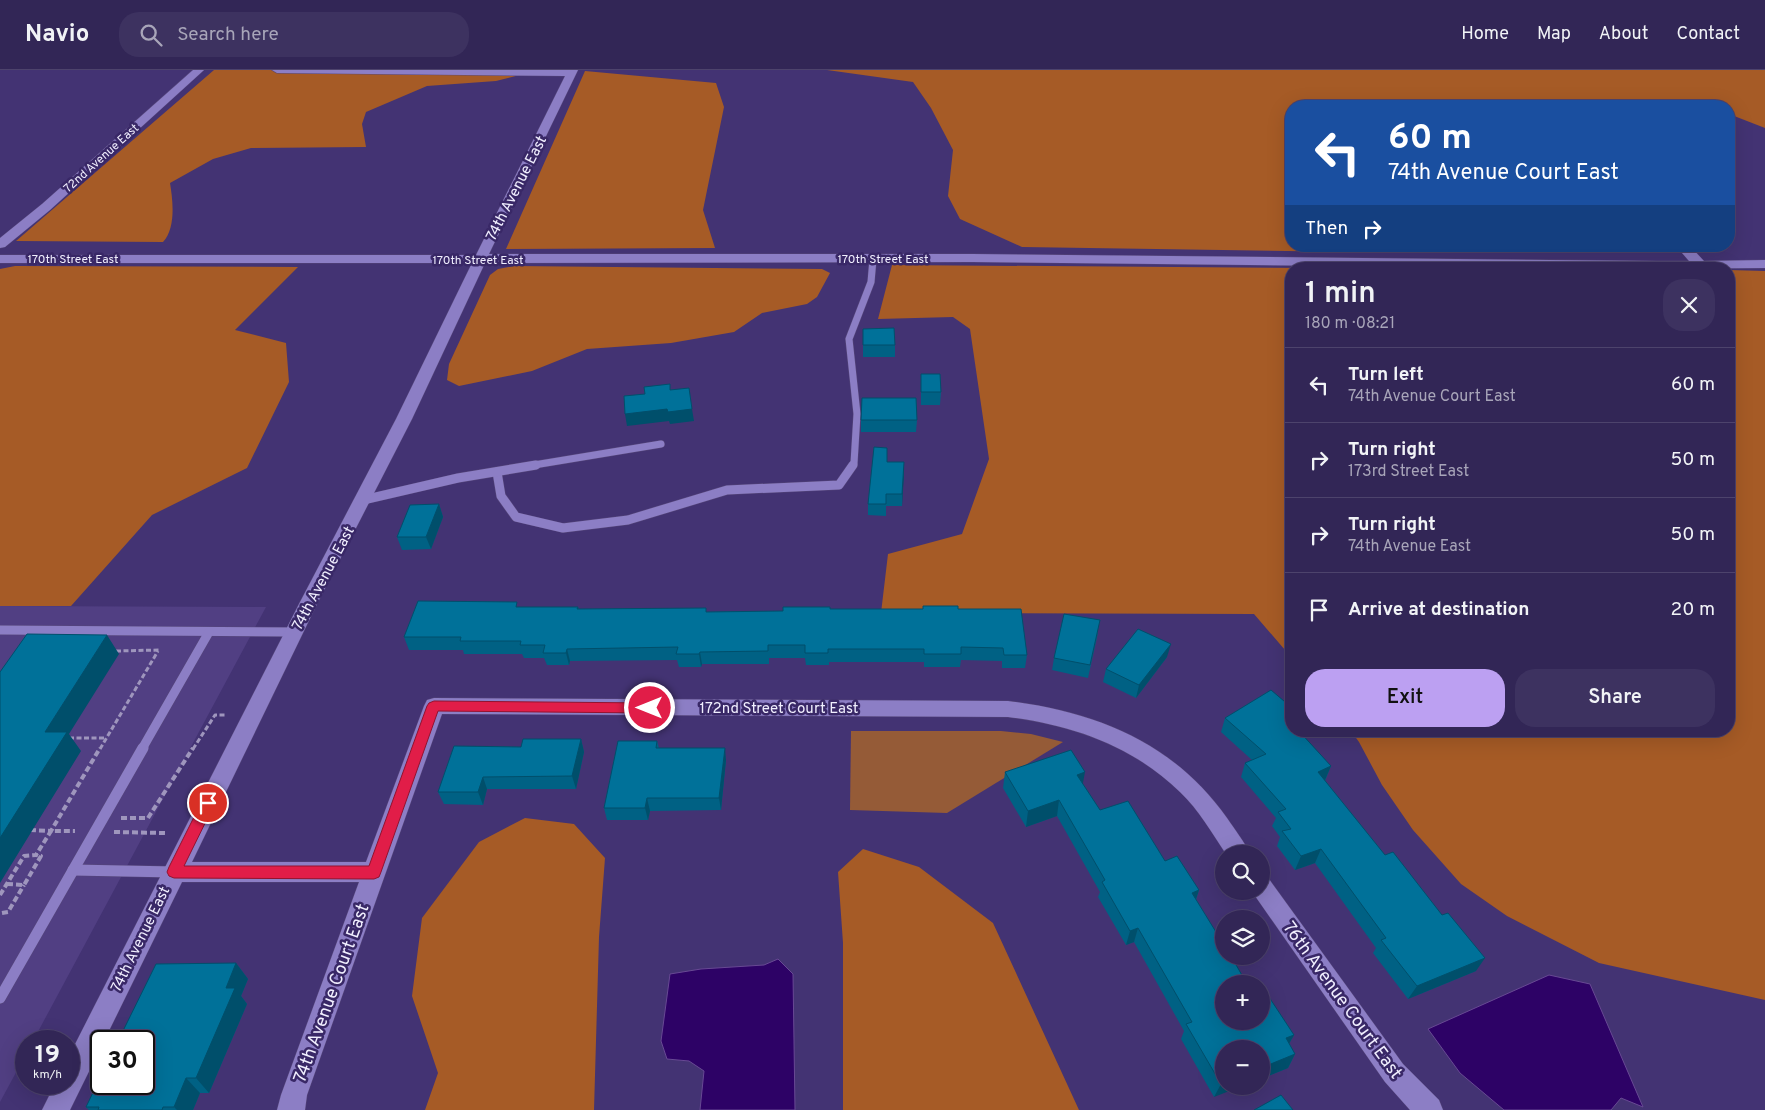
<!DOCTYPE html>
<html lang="en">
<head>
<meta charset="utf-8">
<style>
  :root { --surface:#322656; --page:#3d3260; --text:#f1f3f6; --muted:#a8a5b9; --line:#4d436c; --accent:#bca0f2 }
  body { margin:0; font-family:Overpass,sans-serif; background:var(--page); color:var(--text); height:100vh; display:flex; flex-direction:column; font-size:19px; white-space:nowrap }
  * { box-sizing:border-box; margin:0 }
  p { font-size:16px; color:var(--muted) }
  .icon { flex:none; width:28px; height:28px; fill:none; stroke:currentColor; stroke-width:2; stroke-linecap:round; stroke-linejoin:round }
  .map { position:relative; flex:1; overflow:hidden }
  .panel { position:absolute; left:1285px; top:192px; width:450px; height:475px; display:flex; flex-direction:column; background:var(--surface); border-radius:20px; box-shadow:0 5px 20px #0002,0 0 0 1px var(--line) }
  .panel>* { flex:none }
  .banner { position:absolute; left:1285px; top:30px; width:450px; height:152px; border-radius:20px; box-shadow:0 5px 20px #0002,0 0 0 1px var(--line); background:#1a4fa0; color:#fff; overflow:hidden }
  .buttons { position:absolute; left:1215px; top:775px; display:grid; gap:10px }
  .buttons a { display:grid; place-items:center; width:55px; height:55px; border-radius:50%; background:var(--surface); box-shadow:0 5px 20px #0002,0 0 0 1px var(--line); font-size:25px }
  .speed { position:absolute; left:15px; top:960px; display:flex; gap:10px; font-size:25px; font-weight:700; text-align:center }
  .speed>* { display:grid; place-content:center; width:65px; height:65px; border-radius:50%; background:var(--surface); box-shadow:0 5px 20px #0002,0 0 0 1px var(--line); line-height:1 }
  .speed small { font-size:12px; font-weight:400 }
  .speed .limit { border:2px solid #111; border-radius:8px; background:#fff; color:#111 }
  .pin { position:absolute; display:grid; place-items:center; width:42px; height:42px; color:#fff; margin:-21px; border:2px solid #fff; border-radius:50%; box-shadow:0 1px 5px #0007 }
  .me { position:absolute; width:55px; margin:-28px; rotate:270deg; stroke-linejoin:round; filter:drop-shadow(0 0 4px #0008) }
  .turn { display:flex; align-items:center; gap:18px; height:105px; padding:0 20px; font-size:22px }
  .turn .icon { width:65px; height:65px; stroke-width:2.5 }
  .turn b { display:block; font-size:35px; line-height:42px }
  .then { display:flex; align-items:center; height:48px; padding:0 20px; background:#0003; gap:10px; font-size:19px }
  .round { display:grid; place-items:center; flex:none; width:52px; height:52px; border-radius:20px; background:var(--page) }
  .overview { display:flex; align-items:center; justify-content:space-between; height:85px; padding:0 20px }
  h1 { font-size:30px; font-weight:600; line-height:38px }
  .cta { display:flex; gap:10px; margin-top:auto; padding:10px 20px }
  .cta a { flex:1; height:58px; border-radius:20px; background:var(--accent); color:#111; font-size:20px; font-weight:600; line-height:58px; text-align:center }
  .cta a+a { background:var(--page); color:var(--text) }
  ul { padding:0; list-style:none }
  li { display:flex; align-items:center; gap:15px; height:75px; padding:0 20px; border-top:1px solid var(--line) }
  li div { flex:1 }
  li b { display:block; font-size:19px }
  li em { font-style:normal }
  header { display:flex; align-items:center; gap:30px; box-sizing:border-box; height:70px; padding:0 25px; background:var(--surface); border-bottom:1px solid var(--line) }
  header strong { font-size:24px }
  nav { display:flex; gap:28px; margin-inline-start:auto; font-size:18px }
  .search { width:350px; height:45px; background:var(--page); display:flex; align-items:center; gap:12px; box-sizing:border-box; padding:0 18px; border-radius:20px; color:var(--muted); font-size:19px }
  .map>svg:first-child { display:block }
  .built { fill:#513f83 }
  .green { fill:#955b37 }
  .forest { fill:#a65b26 }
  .water { fill:#2d0266; stroke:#684994 }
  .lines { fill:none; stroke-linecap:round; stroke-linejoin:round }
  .service-far2-casing { stroke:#56477a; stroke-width:8 }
  .service-far1-casing { stroke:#56477a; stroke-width:10 }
  .service-casing { stroke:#56477a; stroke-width:12 }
  .minor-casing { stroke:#56477a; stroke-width:1 }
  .path-far1 { stroke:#9f96bd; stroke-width:3; stroke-dasharray:5 2.5; stroke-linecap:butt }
  .path { stroke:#9f96bd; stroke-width:4; stroke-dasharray:6 3; stroke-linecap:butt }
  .service-far2 { stroke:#8c7ec5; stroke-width:7 }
  .service-far1 { stroke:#8c7ec5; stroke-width:9 }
  .service { stroke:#8c7ec5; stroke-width:11 }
  .minor { fill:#8c7ec5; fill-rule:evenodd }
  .wall { fill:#006184 }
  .shaded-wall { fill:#004f6b }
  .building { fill:#007199; stroke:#004f6b }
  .route { fill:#e11d48; stroke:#92132f }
  .labels { text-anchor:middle; stroke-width:5; stroke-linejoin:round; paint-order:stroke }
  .far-street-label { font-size:12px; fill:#f0eefe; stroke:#392867 }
  .street-label { font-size:15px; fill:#f0eefe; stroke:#392867 }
  .near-street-label { font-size:18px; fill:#f0eefe; stroke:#392867 }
</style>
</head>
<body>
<header>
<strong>Navio</strong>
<div class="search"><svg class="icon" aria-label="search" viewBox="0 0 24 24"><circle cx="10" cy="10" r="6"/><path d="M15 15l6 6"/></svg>Search here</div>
<nav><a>Home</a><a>Map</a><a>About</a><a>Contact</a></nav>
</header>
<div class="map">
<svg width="1765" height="1040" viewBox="0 0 1765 1040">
  <rect width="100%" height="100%" fill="#433373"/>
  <path class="built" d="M0,536L266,537L33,971H26V984L0,1032Z"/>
  <path class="green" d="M851,661H1001L1031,664L1063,672L947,743L850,740Z"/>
  <g class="forest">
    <path d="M214,0H539L496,11L427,16L366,42L362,54L366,77L251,78L213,89L170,113C173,131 176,158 163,172L16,171Z"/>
    <path d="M827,0H1765V58L1729,44V36H1291V176H1412L1417,183L1022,177L960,149L948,126L953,80L931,38L913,12Z"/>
    <path d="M585,1L716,13L724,37L703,140L715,178L506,179Z"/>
    <path d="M892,195L1462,199H1291V587L1254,544L881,543L888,484L962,464L989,389L970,259L953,247L878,249Z"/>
    <path d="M15,196L298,197L235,260L286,273L289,312L247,398L152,445L71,536H0V199Z"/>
    <path d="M514,196L822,199L830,203L817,227L807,234L762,243L734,262L671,273L587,279L532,301L459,316L447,310L449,294L490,205L498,199Z"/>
    <path d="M1729,200L1765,201V930L1599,893L1507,846L1461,814L1413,760L1382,715L1359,672L1351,661H1729Z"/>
    <path d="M525,748L574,754L605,788L599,867L594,1040H425L438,1003L412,926L422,848L479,772Z"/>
    <path d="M863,779L919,797L993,853L1079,1040H843V873L838,802Z"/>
  </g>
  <g class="water">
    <path d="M778,889L793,904L795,1040H700L704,1001L689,991L667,989L661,971L670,904L701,899L764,895Z"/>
    <path d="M1549,905L1590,914L1643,1037L1621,1028L1611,1040H1504L1460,1003L1428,959Z"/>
  </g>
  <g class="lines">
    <g class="service-far2-casing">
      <g id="service-far2">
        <path d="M528,396L661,374"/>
        <path d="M852,396L854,393L857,344L849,269L871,212L873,189"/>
      </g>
    </g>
    <g class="service-far1-casing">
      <g id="service-far1">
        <path d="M497,402L501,426L516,447L563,458L628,450L727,420L839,415L853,395"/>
        <path d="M363,430L458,408L536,395"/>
        <path d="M0,560L294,562"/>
        <path d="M142,679L209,562"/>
      </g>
    </g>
    <g class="service-casing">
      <g id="service">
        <path d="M73,800L174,802"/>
        <path d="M0,928L143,678"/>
      </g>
    </g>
    <g class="minor-casing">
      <g id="minor">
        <path d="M193,0H204L50,140L5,177L0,178V168L42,134Z"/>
        <path d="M272,0H578L489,184H972L1657,191H1689L1676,176H1690L1704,191L1765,190V198L1629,199L972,192L485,193L412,349L318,532L192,792H366L424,636L427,630L434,628L1008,631C1097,642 1174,673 1227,748C1235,760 1244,771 1250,784H1226C1212,763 1199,740 1180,722C1133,676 1072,655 1008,647L442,644L307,1025L305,1040H277L281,1025L359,812H182L104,971H101V977L70,1040H42L55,1014H69V986L300,532L396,349L472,193H0V185H476L565,6L277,3Z"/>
        <path d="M1261,806L1269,809L1403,994L1439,1030L1443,1040H1410L1385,1012L1253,823L1252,821H1261Z"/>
      </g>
    </g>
    <g class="path-far1">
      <path d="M116,581L159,580"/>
      <path d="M69,668H105"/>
      <path d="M100,679L158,581"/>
      <path d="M193,679L215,645H225"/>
    </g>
    <g class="path">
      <path d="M121,748H148L193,678"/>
      <path d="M30,760L51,761L100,678"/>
      <path d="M114,762L165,763"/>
      <path d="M7,814L24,815L41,786L36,785"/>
      <path d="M0,825L24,786L36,785L51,761H75"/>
      <path d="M2,843L8,842L24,815"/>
    </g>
    <use href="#service-far2" class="service-far2"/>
    <use href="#service-far1" class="service-far1"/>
    <use href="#service" class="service"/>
    <use href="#minor" class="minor"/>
  </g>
  <g class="wall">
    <path d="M863,259L895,275V287H863Z"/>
    <path d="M921,304L941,322L940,335H921Z"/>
    <path d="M861,350H917L916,362H861Z"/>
    <path d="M887,392H904L902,436H886V446L868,445V434Z"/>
    <path d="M439,434L443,447L431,479L402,480L397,467Z"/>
    <path d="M519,537H578L579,539L707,542L783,541L830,539H958L1027,585L1025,598H1002V591L961,590L960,597H924V592H829V595H806L805,588H769V594H702L701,597H679L677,590L570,591L569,595H547L544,588H524L522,584H464L463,580H409L404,567Z"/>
    <path d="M1098,563L1088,608L1052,600L1054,588Z"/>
    <path d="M1167,587L1136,628L1103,612L1106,599Z"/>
    <path d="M1225,648L1291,661L1331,696L1325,711L1476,901L1408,929L1373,883L1376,878L1315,793L1295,800L1277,776L1280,767L1272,756L1276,748L1241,707L1245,693L1252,690L1221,662Z"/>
    <path d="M581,669L584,682L576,719H487L483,735L444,734L438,722L521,677Z"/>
    <path d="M657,671L659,678L726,690L721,740L650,741L648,750H607L604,738Z"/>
    <path d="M1005,702L1083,714L1100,740L1165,791L1199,820L1196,830L1224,914L1294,965L1289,974L1295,984L1288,998L1261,1009V979L1224,1016L1214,1027L1181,969L1184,961L1134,872L1126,875L1098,827L1100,822L1057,746L1026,757L1003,718Z"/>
    <path d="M236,893L248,909L241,926L247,934L209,1023H200L193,1040H89L86,1037Z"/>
  </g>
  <g class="shaded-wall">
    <path d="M667,339H692L694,351L670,354L669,351L627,356L625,344Z"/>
    <path d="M904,392V404L902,436V424Z"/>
    <path d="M439,434L443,447L431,479L426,467Z"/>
    <path d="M107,565L119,584L69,664L81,681L0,813V768L45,662Z"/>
    <path d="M1171,574L1167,587L1136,628L1139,615Z"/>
    <path d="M567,579L570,591L569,595L566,583Z"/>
    <path d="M700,582L702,594L701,597L699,584Z"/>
    <path d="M1291,646V658L1287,649Z"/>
    <path d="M581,669L584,682L576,719L572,706Z"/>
    <path d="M725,678L726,690L721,740L719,728Z"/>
    <path d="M1331,696L1325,710L1312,716L1318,702Z"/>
    <path d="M1085,702L1082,718L1077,705Z"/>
    <path d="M483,707L487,719L483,735L478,722Z"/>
    <path d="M647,728L650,741L648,750L645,738Z"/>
    <path d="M1059,730L1057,746L1026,757L1028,741Z"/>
    <path d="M1321,779L1315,793L1295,800L1301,786Z"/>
    <path d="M1199,820L1194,835L1192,823Z"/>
    <path d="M1138,858L1134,872L1126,875L1130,861Z"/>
    <path d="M1485,888L1476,901L1408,929L1417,916Z"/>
    <path d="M236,893L248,909L241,926L247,934L209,1023L196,1008L226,918Z"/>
    <path d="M1294,965L1286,979V968Z"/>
    <path d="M1295,984L1288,998L1261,1009V998Z"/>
    <path d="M186,1008L200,1023L193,1040H177L174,1037Z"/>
    <path d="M1224,1013V1016H1242L1214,1027L1221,1014Z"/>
  </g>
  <g class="building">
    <path d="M894,258L895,275H863V259Z"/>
    <path d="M921,304H940L941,322H921Z"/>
    <path d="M670,314V320L689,318L692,339L668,342L667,339L625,344L624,326L645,324L644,317Z"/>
    <path d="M862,328H916L917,350H861Z"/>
    <path d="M874,377L887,378V392H904L902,424H886V434H868Z"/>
    <path d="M439,434L426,467H397L410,435Z"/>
    <path d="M418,531L517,532L516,537H578L577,539L706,538V542L783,541V537H830V539H923V536H958V539H1021L1027,585H1004L1003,578L961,577V584H924V579H828V583H805V575H768V581L700,582L699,584H676L678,577L567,579L566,583H543L545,575H520L521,571H460L461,567H404Z"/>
    <path d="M1064,544L1100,550L1090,595L1054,588Z"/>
    <path d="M1138,559L1171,574L1139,615L1106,599Z"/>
    <path d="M27,564L107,565L45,662H67L0,768V602Z"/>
    <path d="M1271,620L1291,637V646L1287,649L1291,653V661H1299L1331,696L1318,702L1385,785L1393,782L1442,845L1448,843L1485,888L1417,916L1381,870L1386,868L1321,779L1301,786L1282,761L1291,759L1278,742L1286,739L1245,693L1266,684L1225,648Z"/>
    <path d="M523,669H581L572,706L483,707L478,722H438L454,676L521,677Z"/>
    <path d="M618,671H657L656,678H725L719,728H647L645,738H604Z"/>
    <path d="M1071,680L1085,702L1077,705L1100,740L1128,731L1165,791L1177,786L1199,820L1192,823L1224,875V886H1231L1247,914H1224V951H1261V926L1267,924L1294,965L1286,968L1295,984L1261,998V979H1224V1013L1221,1014L1186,954L1192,952L1138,858L1130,861L1102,812L1105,810L1059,730L1028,741L1005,702Z"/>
    <path d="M236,893L226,918H235L196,1008H186L174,1037H163L162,1040H98L99,1037H86L101,1006V1014H144V971H118L156,894Z"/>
    <path d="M1281,1025L1293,1040H1254Z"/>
  </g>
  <path class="route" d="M434,631L650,633L654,634L656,638L654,641L650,643L438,641L381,802L379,807L374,809L174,808L169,806L167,802L169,797L203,729L208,728L213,729L215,733L184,796H369L427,636L429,633Z"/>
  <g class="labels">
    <g class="far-street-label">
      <text transform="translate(101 88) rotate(-42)" y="4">72nd Avenue East</text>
      <text x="73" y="193">170th Street East</text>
      <text x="883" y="193">170th Street East</text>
      <text x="478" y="194">170th Street East</text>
    </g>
    <g class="street-label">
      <text transform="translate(516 118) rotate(-63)" y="5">74th Avenue East</text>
      <text transform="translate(323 508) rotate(-62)" y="5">74th Avenue East</text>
      <text x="779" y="643">172nd Street Court East</text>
      <text transform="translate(140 869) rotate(-64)" y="5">74th Avenue East</text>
    </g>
    <g class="near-street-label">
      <text transform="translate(331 923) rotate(-70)" y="6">74th Avenue Court East</text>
      <text transform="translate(1343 930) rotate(54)" y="6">76th Avenue Court East</text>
    </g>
  </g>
</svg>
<div class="buttons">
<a><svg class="icon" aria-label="search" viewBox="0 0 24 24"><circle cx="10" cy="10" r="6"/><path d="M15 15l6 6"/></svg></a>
<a><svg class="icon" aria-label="layers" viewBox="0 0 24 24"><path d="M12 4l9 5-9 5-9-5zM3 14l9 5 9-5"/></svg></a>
<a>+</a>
<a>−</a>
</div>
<div class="speed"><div>19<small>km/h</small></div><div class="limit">30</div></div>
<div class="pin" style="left:208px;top:733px;background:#d93025"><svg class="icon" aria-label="arrive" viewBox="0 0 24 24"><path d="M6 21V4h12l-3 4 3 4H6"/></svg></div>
<svg class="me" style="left:650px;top:638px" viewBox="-20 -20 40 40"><circle r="17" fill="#e11d48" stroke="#fff" stroke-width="3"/><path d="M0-11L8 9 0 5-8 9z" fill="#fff"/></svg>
<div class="banner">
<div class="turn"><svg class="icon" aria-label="left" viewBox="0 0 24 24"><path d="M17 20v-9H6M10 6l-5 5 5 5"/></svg><div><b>60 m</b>74th Avenue Court East</div></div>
<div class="then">Then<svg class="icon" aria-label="right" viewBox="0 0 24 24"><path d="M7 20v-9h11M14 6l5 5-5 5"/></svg></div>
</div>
<section class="panel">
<div class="overview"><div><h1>1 min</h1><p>180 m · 08:21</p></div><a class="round"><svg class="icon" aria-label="close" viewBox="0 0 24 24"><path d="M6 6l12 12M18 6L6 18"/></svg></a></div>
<ul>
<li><svg class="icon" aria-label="left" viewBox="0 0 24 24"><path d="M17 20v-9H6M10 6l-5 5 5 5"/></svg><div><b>Turn left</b><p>74th Avenue Court East</p></div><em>60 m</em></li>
<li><svg class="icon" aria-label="right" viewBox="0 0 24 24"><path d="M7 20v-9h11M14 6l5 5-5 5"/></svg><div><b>Turn right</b><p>173rd Street East</p></div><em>50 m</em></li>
<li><svg class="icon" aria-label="right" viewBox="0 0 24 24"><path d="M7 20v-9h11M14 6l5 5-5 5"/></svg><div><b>Turn right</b><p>74th Avenue East</p></div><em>50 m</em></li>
<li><svg class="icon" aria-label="arrive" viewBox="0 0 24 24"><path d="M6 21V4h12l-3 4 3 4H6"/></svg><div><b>Arrive at destination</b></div><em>20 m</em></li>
</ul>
<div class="cta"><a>Exit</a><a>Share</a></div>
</section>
</div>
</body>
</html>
